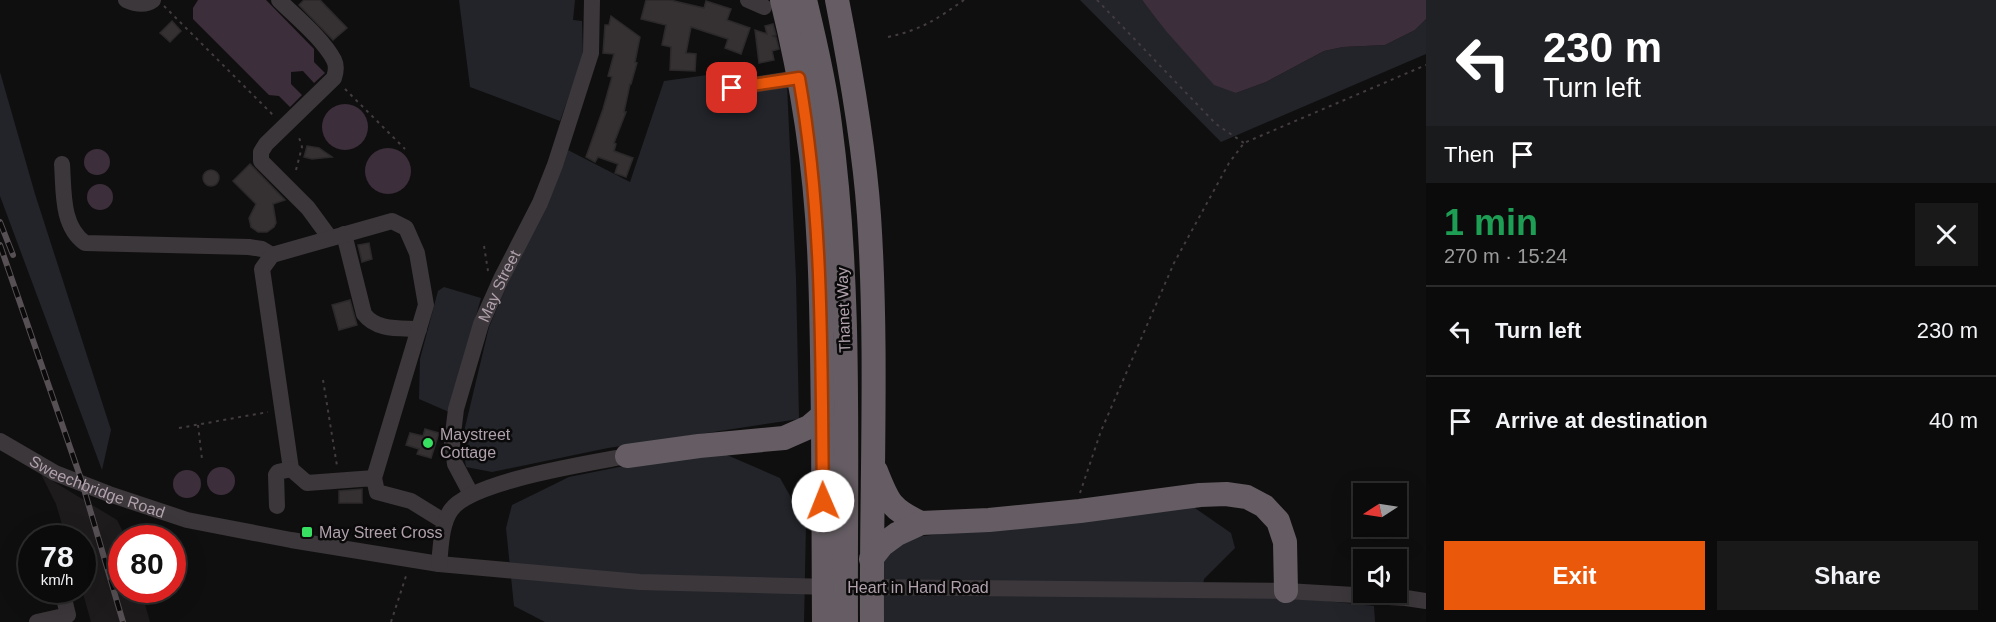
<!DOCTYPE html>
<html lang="en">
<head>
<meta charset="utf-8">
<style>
  :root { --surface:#0c0b0b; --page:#1a1919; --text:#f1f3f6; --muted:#9a9b9d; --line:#2c2b2c; --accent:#ea580c }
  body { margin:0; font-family:Arial,sans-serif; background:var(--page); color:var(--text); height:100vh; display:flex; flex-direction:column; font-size:22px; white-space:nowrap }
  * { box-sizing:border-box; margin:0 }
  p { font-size:20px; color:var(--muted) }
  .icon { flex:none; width:33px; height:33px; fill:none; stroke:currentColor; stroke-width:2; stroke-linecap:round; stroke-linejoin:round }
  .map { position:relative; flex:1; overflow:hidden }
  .side { display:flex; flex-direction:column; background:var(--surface); width:570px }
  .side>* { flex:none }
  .banner { background:#202124; color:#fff; overflow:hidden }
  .needle { width:39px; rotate:258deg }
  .fabs { position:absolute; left:1353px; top:483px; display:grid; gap:12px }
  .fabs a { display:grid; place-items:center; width:54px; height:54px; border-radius:0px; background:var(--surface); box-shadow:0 6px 24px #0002,0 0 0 2px var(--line); font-size:30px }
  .speed { position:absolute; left:18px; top:525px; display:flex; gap:12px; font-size:30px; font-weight:700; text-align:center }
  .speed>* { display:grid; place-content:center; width:78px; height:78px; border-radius:50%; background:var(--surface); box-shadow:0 6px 24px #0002,0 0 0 2px var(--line); line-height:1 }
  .speed small { font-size:15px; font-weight:400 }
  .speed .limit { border:9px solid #d22; background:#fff; color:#111 }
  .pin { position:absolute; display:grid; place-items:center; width:51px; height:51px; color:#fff; margin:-26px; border-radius:12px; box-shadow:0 3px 9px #0006 }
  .me { position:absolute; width:66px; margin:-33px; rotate:359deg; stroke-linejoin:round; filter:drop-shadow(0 0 4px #0008) }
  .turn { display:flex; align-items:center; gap:21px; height:126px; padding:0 18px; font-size:27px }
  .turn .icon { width:78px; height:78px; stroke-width:2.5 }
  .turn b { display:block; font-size:42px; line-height:51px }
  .then { display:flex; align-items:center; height:57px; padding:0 18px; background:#0003; gap:12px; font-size:22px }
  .round { display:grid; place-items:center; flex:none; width:63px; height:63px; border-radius:0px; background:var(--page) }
  .overview { display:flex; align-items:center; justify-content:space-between; height:102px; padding:0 18px }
  h1 { font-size:36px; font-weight:600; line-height:45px; color:#1e9e55 }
  .primary-button { display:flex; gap:12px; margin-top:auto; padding:12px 18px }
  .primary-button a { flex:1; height:69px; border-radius:0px; background:var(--accent); color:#fff; font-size:24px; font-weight:600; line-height:69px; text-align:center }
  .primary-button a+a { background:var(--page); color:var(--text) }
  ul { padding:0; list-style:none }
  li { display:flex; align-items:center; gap:18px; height:90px; padding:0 18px; border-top:2px solid var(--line) }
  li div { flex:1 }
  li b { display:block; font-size:22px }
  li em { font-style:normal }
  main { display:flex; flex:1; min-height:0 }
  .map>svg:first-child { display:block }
  .built { fill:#1d1b1c }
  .green { fill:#222429 }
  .water { fill:#3c2e3b }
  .building { fill:#353133; stroke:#2c292a; stroke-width:1.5 }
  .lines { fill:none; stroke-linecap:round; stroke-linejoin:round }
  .path { stroke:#433c41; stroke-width:2; stroke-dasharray:3 4.5; stroke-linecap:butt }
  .minor { stroke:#3c373a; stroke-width:16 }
  .highway { stroke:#655d63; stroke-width:24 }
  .rail-casing { stroke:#564f53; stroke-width:6 }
  .rail { stroke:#0b0a0a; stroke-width:4; stroke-dasharray:11; stroke-linecap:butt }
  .route-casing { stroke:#983908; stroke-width:15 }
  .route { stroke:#ea580c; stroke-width:10 }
  .poi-dot { fill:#38e062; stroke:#0b0a0a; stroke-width:2 }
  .labels { text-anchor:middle; stroke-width:5; stroke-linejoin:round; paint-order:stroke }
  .street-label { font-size:16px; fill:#b0a1ac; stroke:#0b0a0a }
  .poi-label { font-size:16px; fill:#b0a1ac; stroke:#0b0a0a; text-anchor:start }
</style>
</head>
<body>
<main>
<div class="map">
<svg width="1426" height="622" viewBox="0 0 1426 622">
  <rect width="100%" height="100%" fill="#100f0f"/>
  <path class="built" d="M41,474L117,520L126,538H122V590H141L150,622H91L82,590V538H66L56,504Z"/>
  <g class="green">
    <path d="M459,0H575L573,20L582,21L583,56L560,121L470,87Z"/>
    <path d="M1080,0H1142L1188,55L1236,93L1266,82L1324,51L1343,47L1385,45L1415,30L1426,19V54L1221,142Z"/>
    <path d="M0,72L35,194L111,430L102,470L0,196Z"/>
    <path d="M722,73L735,94L787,86L796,278L799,419L608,448L492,472L466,467L462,440L489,327L566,149L630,182L664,81Z"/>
    <path d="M444,287L481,298L449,412L419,399L420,359L438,291Z"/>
    <path d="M720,452L780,478L806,524L804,622H545L514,606L506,528L512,505L569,477L629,465Z"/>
    <path d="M1192,506L1231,533L1235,548L1204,579L1201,597H1289L1374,606L1375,622H881L882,552L905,538Z"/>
  </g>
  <g class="water">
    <path d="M198,0H266L314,49V62L325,73L314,83L303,71L291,72V84L302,95L290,107L279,96L269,95L193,19V8Z"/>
    <path d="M1142,0H1426V19L1415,30L1385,45L1343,47L1324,51L1266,82L1236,93L1214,85L1166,31Z"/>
    <circle cx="345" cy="127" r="23"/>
    <circle cx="388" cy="171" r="23"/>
    <circle cx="97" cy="162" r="13"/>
    <circle cx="100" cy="197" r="13"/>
    <circle cx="221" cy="481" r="14"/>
    <circle cx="187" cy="484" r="14"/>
  </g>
  <g class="building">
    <path d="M304,0H320L347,28L333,40L299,5Z"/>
    <path d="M646,0H670L704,8L706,1L731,9L727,20L750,28L741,54L725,48L728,39L691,27L686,53L696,54L695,71L670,70L671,47L662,45L666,25L641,19Z"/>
    <path d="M611,16L640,37L635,62L637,63L631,84H630L624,112H626L614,143L616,144L614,151L633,158L626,177L615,173L618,164L598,157L595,162L586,157L603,109L612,77L608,76L614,54L603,53L605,25H609Z"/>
    <path d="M172,21L181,31L170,42L160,33Z"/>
    <path d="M773,24L776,35L772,36L776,37L779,49L772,51L774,60L759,63L755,30L767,34L765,26Z"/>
    <path d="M307,146L319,148L332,157L312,159L304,157Z"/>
    <path d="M250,164L285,200L273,204L276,223L274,227L267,232H258L251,227L249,218L256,204L233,181Z"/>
    <circle cx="211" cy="178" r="8"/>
    <path d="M369,243L372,259L362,262L358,245Z"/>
    <path d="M350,300L357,325L339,330L332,305Z"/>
    <path d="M425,429L439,433L431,458L417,454L419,449L406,445L410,433L423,436Z"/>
    <path d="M362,489V503H339V491Z"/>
  </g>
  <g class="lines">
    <g class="path">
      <path d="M1097,0L1216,124L1244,143"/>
      <path d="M164,6L275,117"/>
      <path d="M888,37C921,30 937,19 964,0"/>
      <path d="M345,89L405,149"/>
      <path d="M296,170L302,147L298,134"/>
      <path d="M484,246L488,271"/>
      <path d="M323,380L337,466"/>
      <path d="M198,425L202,459"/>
      <path d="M179,428L268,412"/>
      <path d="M1080,493L1101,431L1174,263L1229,163L1244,143L1426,65"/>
      <path d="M391,622L407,573"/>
    </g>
    <g class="minor">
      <path d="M126,0C135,4 145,6 153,0"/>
      <path d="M279,0C296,17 323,39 334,60C337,66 336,72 334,78L266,144L261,152V161L308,208L330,238"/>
      <path d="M748,0L764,7"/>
      <path d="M732,88L799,78"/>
      <path d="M62,164C64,191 61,226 85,243L249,247L262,249L272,255"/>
      <path d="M344,234L364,314C377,331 399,328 419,329"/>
      <path id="s1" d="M0,441L55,473L109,494L187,520L291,540L439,564L640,582L832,587"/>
      <path d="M374,478L307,483L291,469L262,269L272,255L392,221L406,228L417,253L426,305L374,478L377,492L411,501L445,522"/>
      <path id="s2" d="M471,494L455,464L452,442L456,409L481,324L501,279L540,203L555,165L591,53L592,0"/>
      <path d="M277,506L276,475L278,472L291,469"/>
      <path d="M50,537V538"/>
      <path d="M439,564C441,547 441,524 451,510C471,481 591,463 627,456"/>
      <path d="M861,587L1286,591L1406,598L1426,601"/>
      <path d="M37,622L68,615L62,590"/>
    </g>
    <g class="highway">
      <path d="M782,0C802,81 815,164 819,248C822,306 822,363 823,421C823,488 824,555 824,622"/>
      <path d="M805,0C815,41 825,83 830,125C852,289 845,457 846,622"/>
      <path d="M837,0C851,71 864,144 869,216C878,351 871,487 872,622"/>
      <path d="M627,456L699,446L784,438L809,427L823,415"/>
      <path d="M876,471C888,501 890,509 921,523"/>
      <path d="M871,559L882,545L897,534L921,523L989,520L1080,511L1200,495L1226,494L1247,497L1264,506L1278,521L1285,542L1286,591"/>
    </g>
    <g class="rail-casing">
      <g id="rail">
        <path d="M0,222L13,255"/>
        <path d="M0,245L81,479L123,622"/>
      </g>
    </g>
    <use href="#rail" class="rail"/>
  </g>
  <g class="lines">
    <g class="route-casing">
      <path id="route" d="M732,88L799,78C824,220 821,358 823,501"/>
    </g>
    <use href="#route" class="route"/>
  </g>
  <g class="poi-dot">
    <circle cx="428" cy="443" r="6"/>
    <rect x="301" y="526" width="12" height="12" rx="3"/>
  </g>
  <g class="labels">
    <g class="street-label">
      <text dy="6" stroke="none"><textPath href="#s2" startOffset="220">May Street</textPath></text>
      <text transform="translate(843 310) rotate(-92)" y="6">Thanet Way</text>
      <text dy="6" stroke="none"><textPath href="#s1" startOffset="108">Sweechbridge Road</textPath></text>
      <text x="918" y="593">Heart in Hand Road</text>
    </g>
    <g class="poi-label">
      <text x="440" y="440">Maystreet<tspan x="440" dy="18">Cottage</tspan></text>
      <text x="319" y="538">May Street Cross</text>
    </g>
  </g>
</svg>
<div class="fabs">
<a><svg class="needle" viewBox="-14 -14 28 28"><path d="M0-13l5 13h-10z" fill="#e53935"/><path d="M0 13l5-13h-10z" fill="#9a9b9d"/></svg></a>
<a><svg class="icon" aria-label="sound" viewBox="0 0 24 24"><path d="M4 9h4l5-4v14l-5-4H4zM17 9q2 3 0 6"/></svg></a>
</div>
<div class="speed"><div>78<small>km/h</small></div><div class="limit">80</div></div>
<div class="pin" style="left:732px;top:88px;background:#d93025"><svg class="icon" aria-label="arrive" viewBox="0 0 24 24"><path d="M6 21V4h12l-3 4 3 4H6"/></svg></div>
<svg class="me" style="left:823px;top:501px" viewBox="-20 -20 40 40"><circle r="19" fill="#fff"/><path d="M0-13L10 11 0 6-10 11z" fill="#ea580c"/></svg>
</div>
<section class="side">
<div class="banner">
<div class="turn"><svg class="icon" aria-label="left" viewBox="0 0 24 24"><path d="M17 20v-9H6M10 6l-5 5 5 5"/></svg><div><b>230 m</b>Turn left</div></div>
<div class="then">Then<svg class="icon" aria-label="arrive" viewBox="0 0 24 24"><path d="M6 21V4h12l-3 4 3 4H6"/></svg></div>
</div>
<div class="overview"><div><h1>1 min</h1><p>270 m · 15:24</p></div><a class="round"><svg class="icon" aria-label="close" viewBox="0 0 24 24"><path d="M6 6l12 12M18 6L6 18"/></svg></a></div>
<ul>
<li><svg class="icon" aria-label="left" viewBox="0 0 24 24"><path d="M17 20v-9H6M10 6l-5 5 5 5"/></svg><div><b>Turn left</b></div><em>230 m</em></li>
<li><svg class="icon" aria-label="arrive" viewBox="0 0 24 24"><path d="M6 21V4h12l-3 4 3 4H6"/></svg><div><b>Arrive at destination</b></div><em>40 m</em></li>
</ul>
<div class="primary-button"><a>Exit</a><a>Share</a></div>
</section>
</main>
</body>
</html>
